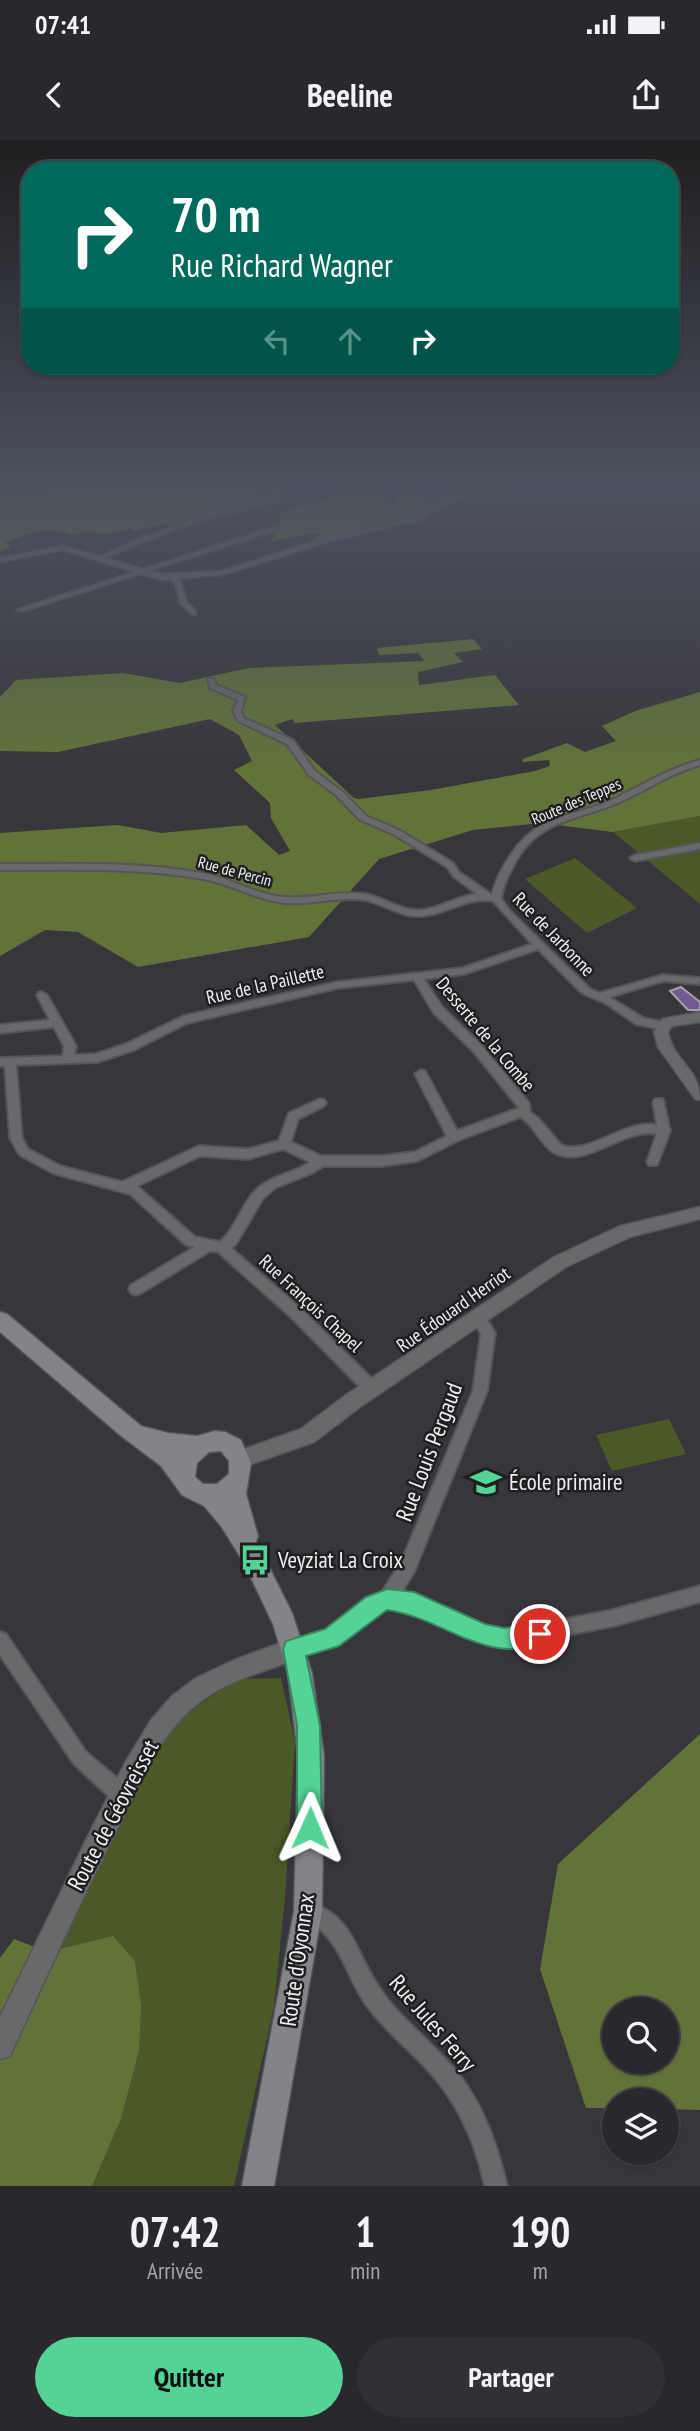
<!DOCTYPE html>
<html lang="fr">
<head>
<meta charset="utf-8">
<style>
  :root { --surface:#2a282c; --page:#323034; --text:#f1f3f6; --muted:#a5a6a9; --line:#464448; --accent:#54d396 }
  body { margin:0; font-family:"PT Sans Narrow",sans-serif; background:var(--page); color:var(--text); height:100vh; display:flex; flex-direction:column; font-size:26px; white-space:nowrap }
  * { box-sizing:border-box; margin:0 }
  p { font-size:23px; color:var(--muted) }
  .icon { flex:none; width:38px; height:38px; fill:none; stroke:currentColor; stroke-width:2; stroke-linecap:round; stroke-linejoin:round }
  .map { position:relative; height:2046px; overflow:hidden }
  .details { display:flex; flex-direction:column; background:var(--surface); flex:1 }
  .details>* { flex:none }
  .top-card { position:absolute; left:21px; top:21px; width:658px; height:214px; border-radius:28px; box-shadow:0 2px 5px #0004,0 0 0 2px var(--line); background:#00695c; color:#fff; overflow:hidden }
  .buttons { position:absolute; left:602px; top:1857px; display:grid; gap:14px }
  .buttons a { display:grid; place-items:center; width:77px; height:77px; border-radius:50%; background:var(--surface); box-shadow:0 2px 5px #0004,0 0 0 2px var(--line); font-size:35px }
  .pin { position:absolute; display:grid; place-items:center; width:60px; height:60px; color:#fff; margin:-30px; border:4px solid #fff; border-radius:50%; box-shadow:0 2px 7px #0007 }
  .me { position:absolute; width:77px; margin:-38px; rotate:1deg; stroke-linejoin:round; filter:drop-shadow(0 0 5px #0008) }
  .turn { display:flex; align-items:center; gap:24px; height:147px; padding:0 35px; font-size:32px }
  .turn .icon { width:91px; height:91px; stroke-width:2.5 }
  .turn b { display:block; font-size:49px; line-height:60px }
  .lanes { display:flex; align-items:center; height:66px; padding:0 35px; background:#0003; justify-content:center; gap:35px; direction:ltr }
  .lanes .off { opacity:.35 }
  .eta { display:flex; justify-content:space-evenly; align-items:center; height:119px; text-align:center }
  .eta b { font-size:42px; font-weight:600; line-height:49px }
  .primary-button { display:flex; gap:14px; margin-top:auto; padding:14px 35px }
  .primary-button a { flex:1; height:80px; border-radius:42px; background:var(--accent); color:#111; font-size:28px; font-weight:600; line-height:80px; text-align:center }
  .primary-button a+a { background:var(--page); color:var(--text) }
  .status { display:flex; justify-content:space-between; align-items:center; height:49px; padding:0 35px; background:var(--surface); direction:ltr }
  .status svg { height:19px; fill:currentColor }
  header { display:flex; justify-content:space-between; align-items:center; height:91px; padding:0 35px; background:var(--surface); font-size:32px; font-weight:600 }
  .map>svg:first-child { display:block }
  .green { fill:#4b5926 }
  .forest { fill:#627339; fill-rule:evenodd }
  .building { fill:#725a8e; stroke:#a5a3a8; stroke-width:2 }
  .lines { fill:none; stroke-linecap:round; stroke-linejoin:round }
  .minor-casing { stroke:#565458; stroke-width:4 }
  .tertiary-casing { stroke:#565458; stroke-width:3 }
  .secondary-casing { stroke:#565458; stroke-width:3 }
  .minor { fill:#68696b; fill-rule:evenodd }
  .tertiary { fill:#68696b; fill-rule:evenodd }
  .secondary { fill:#838488; fill-rule:evenodd }
  .route { fill:#54d396; stroke:#378962; stroke-width:2 }
  .labels { text-anchor:middle; stroke-width:5; stroke-linejoin:round; paint-order:stroke }
  .far-street-label { font-size:16px; fill:#f1eff2; stroke:#1f1e20 }
  .street-label { font-size:19px; fill:#f1eff2; stroke:#1f1e20 }
  .near-street-label { font-size:23px; fill:#f1eff2; stroke:#1f1e20 }
  .near-poi-label { font-size:23px; fill:#f1eff2; stroke:#1f1e20; text-anchor:start }
</style>
</head>
<body>
<div class="status"><b>07:41</b><svg viewBox="0 0 49 12"><path d="M0 12V9h3v3zM5 12V6h3v6zM10 12V3h3v9zM15 12V0h3v12zM26 1h20v11H26zM47 4h2v5h-2z"/></svg></div>
<header><svg class="icon" aria-label="back" viewBox="0 0 24 24"><path d="M15 5l-7 7 7 7"/></svg>Beeline<svg class="icon" aria-label="share" viewBox="0 0 24 24"><path d="M12 15V3M7 8l5-5 5 5M5 13v7h14v-7"/></svg></header>
<div class="map">
<svg width="700" height="2046" viewBox="0 0 700 2046">
  <rect width="100%" height="100%" fill="#38363b"/>
  <g class="green">
    <path d="M700,676V764L613,692Z"/>
    <path d="M575,718L637,768L587,793L525,739Z"/>
    <path d="M669,1279L686,1314L612,1331L596,1295Z"/>
    <path d="M281,1538L295,1602L285,1757L274,1867L234,2046H92L121,1979L139,1911L48,1812L161,1598L200,1564L238,1539Z"/>
  </g>
  <g class="forest">
    <path d="M69,346H284L288,352L279,362L176,388L164,383L135,391L131,388C120,392 102,397 91,391L72,395L57,390L38,391L5,402L11,407L0,411V356L48,352Z"/>
    <path d="M405,350L435,366C404,381 371,387 337,394C328,396 320,402 311,400L321,394H308L271,402L280,384L279,374L311,363L366,352L393,365Z"/>
    <path d="M473,499L482,509L454,513L463,522L418,532L419,545L495,535L519,565L295,583L292,579L275,585L354,658L359,659L431,650L535,631L550,626L549,620L522,622L523,619L567,603L585,612L616,601L602,586L635,571L700,552V676L613,692L541,683L473,690L379,719L309,797L138,827L78,792L45,790L0,816V693L118,685L161,693L246,685L279,715L290,711L271,678L270,663L234,630L252,621L239,595L210,579L58,612L0,611V557L16,540L123,533L180,543L249,528L425,521L418,513L379,515L377,508Z"/>
    <path d="M700,1594V1970L667,1969V1960H614V1968H586L540,1829L558,1724ZM614,1869H667V1922H614Z"/>
    <path d="M113,1796L135,1821L141,1866L139,1911L121,1979L92,2046H0V1818L14,1799L48,1812Z"/>
  </g>
  <path class="building" d="M681,847L700,862V870H688L670,851Z"/>
  <g class="lines">
    <g class="minor-casing">
      <g id="minor">
        <path d="M270,346H276C256,366 228,371 202,380C168,392 134,404 101,420L96,419L136,400L248,360Z"/>
        <path d="M278,386L280,389L22,471L17,470Z"/>
        <path d="M167,436H171L181,442L186,462L196,472V474H192L180,463L176,444L167,438Z"/>
        <path d="M208,539H214L216,545L245,557L241,571L244,578L293,600L315,631L343,652L366,676L399,690L453,723L459,732L492,755C495,741 502,728 510,716C538,672 574,678 616,658C644,644 670,628 700,620V625C672,633 648,649 622,661C583,680 542,677 517,719C510,732 503,744 501,759L511,772L590,849L600,853L663,835L700,838L699,844L663,841L609,857L643,878L668,883L669,886L668,889L664,890L636,884L607,864L582,853L538,809L464,834L424,839L442,867L481,905L529,963L530,972L539,979L561,1005C590,1016 623,979 657,985L653,962L655,959H663L670,991L657,1025H649L647,1022L657,994C622,987 585,1031 553,1012C539,1003 535,985 520,977L459,1000L417,1021L382,1026H323L312,1033L275,1048L263,1058L236,1104L231,1108L301,1169L377,1244L379,1249L377,1254L372,1255L367,1254L291,1177L218,1112L210,1111L141,1153L136,1155L131,1153L129,1149L131,1145L195,1107L186,1105L130,1054L53,1033L20,1015L10,998L5,926H0V918L63,916L64,906L54,887L0,893V885L50,880L37,855L38,853L42,852L47,855L76,906L74,915L96,914L126,904L184,876L338,842L463,828L532,804L493,761C464,756 443,778 415,776C397,775 382,763 365,760C338,756 311,765 285,763C256,760 231,744 203,739C136,727 67,730 0,730V724C67,724 136,721 203,733C231,738 256,755 285,757C311,759 338,750 365,754C382,757 398,769 415,770C437,771 456,756 477,754L453,736L447,727L393,694L360,680L337,656L309,635L287,604L238,581L233,571L238,560L210,548ZM414,840L434,873L473,911L519,968L457,991L425,931L421,930L415,934L447,996L415,1012L382,1016H321L291,1002L298,979L324,966L326,963L324,960L320,959L289,973L279,1001L248,1009L199,1006L122,1042L60,1026L28,1009L22,998L16,925L97,922L134,910L187,883L338,848ZM283,1009L310,1022C294,1034 270,1035 255,1051C241,1066 236,1088 220,1102L195,1097L137,1046L200,1016L248,1019Z"/>
        <path d="M700,703V709L635,721L630,718L635,715Z"/>
        <path d="M478,1170L483,1172L495,1193L487,1251L414,1432L401,1453L420,1457L466,1481L504,1491L613,1470L700,1446V1462L613,1486L504,1507L464,1497L412,1471L387,1468L379,1471L337,1504L294,1518L288,1515L285,1509L288,1503L327,1491L368,1459L381,1454L402,1420L473,1251L481,1194L471,1176L473,1172Z"/>
        <path d="M0,1492L6,1494L86,1612L129,1648L131,1655L129,1662L122,1664L115,1662L74,1624L0,1515Z"/>
        <path d="M308,1761C357,1779 354,1813 381,1850C400,1878 428,1899 451,1925C481,1958 497,2003 507,2046H485C475,2001 458,1962 426,1928C406,1907 384,1889 367,1866C344,1834 341,1794 301,1778L298,1771L301,1764Z"/>
      </g>
    </g>
    <g class="tertiary-casing">
      <g id="tertiary">
        <path d="M499,346H519L468,354L417,381L335,400L222,435L161,440L63,410L0,422V418L63,406L161,434L221,431L330,396L411,377L463,350Z"/>
        <path d="M700,872V882L672,886L668,892C673,922 700,927 700,960L695,959L658,907L654,892L662,879Z"/>
        <path d="M700,1067V1079L630,1097L566,1127L360,1267L314,1302L240,1328L233,1325L230,1319L233,1313L301,1289L346,1255L554,1117L620,1086Z"/>
        <path d="M294,1498L302,1501L305,1509L302,1517C267,1531 230,1539 200,1562C159,1592 139,1646 117,1690C79,1764 45,1840 10,1916L0,1919V1877L90,1692L126,1621L151,1580L172,1556L196,1538L234,1520Z"/>
      </g>
    </g>
    <g class="secondary-casing">
      <path id="secondary" d="M0,1172L7,1174L141,1286L168,1293L197,1296L215,1291L225,1292L241,1300L251,1323L246,1354L258,1396L256,1401L292,1473L312,1533L324,1616L322,1771L274,2046H242L294,1771L298,1616L288,1533L273,1484L243,1421L221,1386L204,1366L182,1355L161,1326L120,1295L0,1192ZM221,1311L229,1321V1334L217,1344H203L195,1337L197,1323L209,1312Z"/>
    </g>
    <use href="#minor" class="minor"/>
    <use href="#tertiary" class="tertiary"/>
    <use href="#secondary" class="secondary"/>
  </g>
  <linearGradient id="sky" x2="0" y2="1"><stop stop-color="#1f1e20"/><stop offset="0.55" stop-color="#4d5260"/><stop offset="1" stop-color="#4d5260" stop-opacity="0"/></linearGradient>
  <rect width="700" height="632" fill="url(#sky)"/>
  <path class="route" d="M387,1449L414,1452L485,1484L504,1488L540,1483L547,1486L551,1494L547,1502C485,1527 445,1478 387,1470L339,1506L306,1516L320,1585L322,1688L318,1697L310,1700L301,1697L297,1688V1585L283,1509L286,1501L325,1489L366,1457Z"/>
  <defs>
    <g id="school-bare" transform="scale(2.415)"><path d="M0-5L7-2L0 1L-7-2ZM-4 1L0 2.5L4 1V4Q0 6-4 4Z" fill="#54d396" stroke="#1f1e20" stroke-width="2.5" paint-order="stroke"/></g>
    <g id="bus-bare" transform="scale(2.415)"><path d="M-5-6H5V4H4V6H2V4H-2V6H-4V4H-5ZM-3.5-4V0h7V-4ZM-3.5 1.2v1.5H-2V1.2ZM2 1.2v1.5H3.5V1.2Z" fill="#54d396" stroke="#1f1e20" stroke-width="2.5" paint-order="stroke"/></g>
  </defs>
  <g fill-rule="evenodd">
    <use href="#school-bare" x="486" y="1342"/>
    <use href="#bus-bare" x="255" y="1420"/>
  </g>
  <g class="labels">
    <g class="far-street-label">
      <text transform="translate(576 661) rotate(-23)" y="6">Route des Teppes</text>
      <text transform="translate(235 731) rotate(15)" y="6">Rue de Percin</text>
    </g>
    <g class="street-label">
      <text transform="translate(554 794) rotate(46)" y="7">Rue de Jarbonne</text>
      <text transform="translate(265 844) rotate(-13)" y="7">Rue de la Paillette</text>
      <text transform="translate(486 894) rotate(50)" y="7">Desserte de la Combe</text>
      <text transform="translate(311 1163) rotate(43)" y="7">Rue François Chapel</text>
      <text transform="translate(453 1169) rotate(-35)" y="7">Rue Édouard Herriot</text>
    </g>
    <g class="near-street-label">
      <text transform="translate(429 1312) rotate(-69)" y="8">Rue Louis Pergaud</text>
      <text transform="translate(113 1675) rotate(-62)" y="8">Route de Géovreisset</text>
      <text transform="translate(297 1820) rotate(-82)" y="8">Route d'Oyonnax</text>
      <text transform="translate(433 1883) rotate(49)" y="8">Rue Jules Ferry</text>
    </g>
    <g class="near-poi-label">
      <text x="509" y="1350">École primaire</text>
      <text x="278" y="1428">Veyziat La Croix</text>
    </g>
  </g>
</svg>
<div class="buttons">
<a><svg class="icon" aria-label="search" viewBox="0 0 24 24"><circle cx="10" cy="10" r="6"/><path d="M15 15l6 6"/></svg></a>
<a><svg class="icon" aria-label="layers" viewBox="0 0 24 24"><path d="M12 4l9 5-9 5-9-5zM3 14l9 5 9-5"/></svg></a>
</div>
<div class="pin" style="left:540px;top:1494px;background:#d93025"><svg class="icon" aria-label="arrive" viewBox="0 0 24 24"><path d="M6 21V4h12l-3 4 3 4H6"/></svg></div>
<svg class="me" style="left:310px;top:1688px" viewBox="-20 -20 40 40"><path d="M0-17L14 15 0 8-14 15z" fill="#54d396" stroke="#fff" stroke-width="4"/></svg>
<div class="top-card">
<div class="turn"><svg class="icon" aria-label="right" viewBox="0 0 24 24"><path d="M7 20v-9h11M14 6l5 5-5 5"/></svg><div><b>70 m</b>Rue Richard Wagner</div></div>
<div class="lanes"><svg class="icon off" aria-label="left" viewBox="0 0 24 24"><path d="M17 20v-9H6M10 6l-5 5 5 5"/></svg><svg class="icon off" aria-label="ahead" viewBox="0 0 24 24"><path d="M12 20V5M6 11l6-6 6 6"/></svg><svg class="icon" aria-label="right" viewBox="0 0 24 24"><path d="M7 20v-9h11M14 6l5 5-5 5"/></svg></div>
</div>
</div>
<section class="details">
<div class="eta">
<div><b>07:42</b><p>Arrivée</p></div>
<div><b>1</b><p>min</p></div>
<div><b>190</b><p>m</p></div>
</div>
<div class="primary-button"><a>Quitter</a><a>Partager</a></div>
</section>
</body>
</html>
